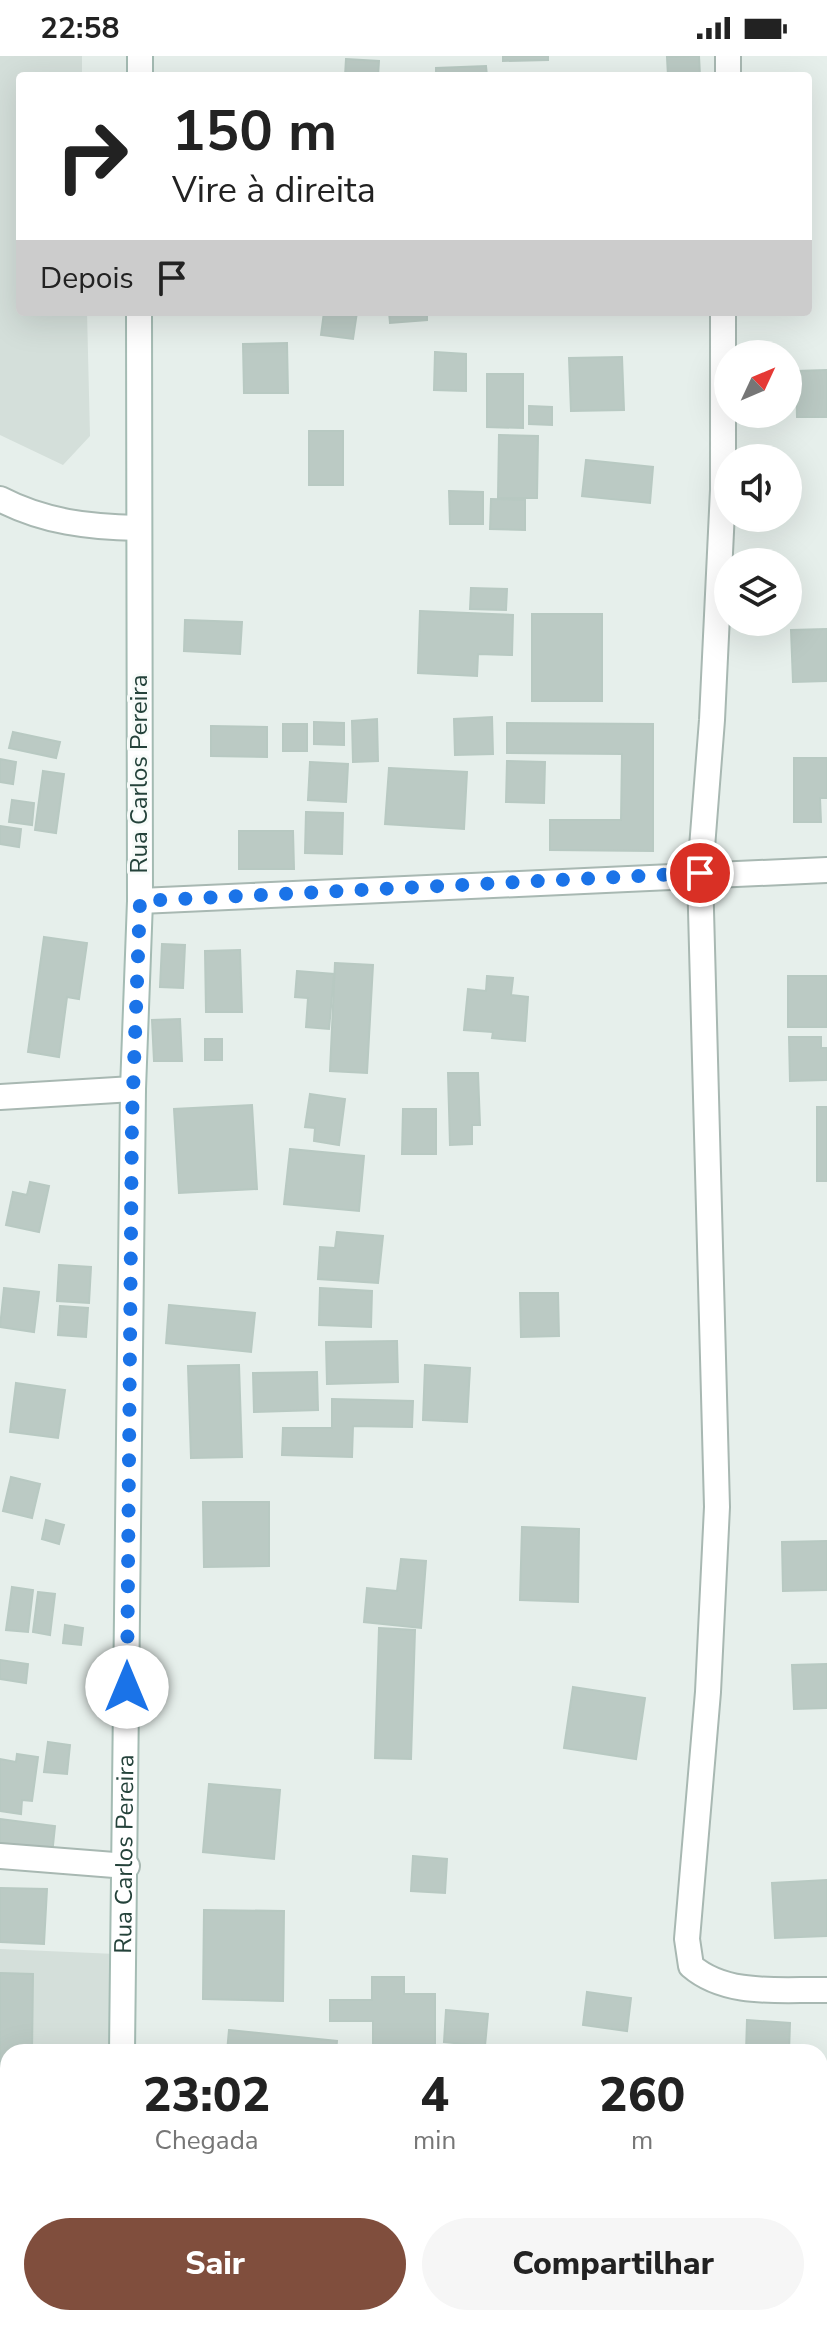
<!DOCTYPE html>
<html lang="pt">
<head>
<meta charset="utf-8">
<style>
  :root { --surface:#fff; --page:#f6f6f6; --text:#222; --muted:#767676; --accent:#804e3d }
  body { margin:0; font-family:"Nunito Sans",sans-serif; background:var(--page); color:var(--text); height:100vh; display:flex; flex-direction:column; font-size:30px; white-space:nowrap }
  * { box-sizing:border-box; margin:0 }
  p { font-size:26px; color:var(--muted) }
  .icon { flex:none; width:44px; height:44px; fill:none; stroke:currentColor; stroke-width:2; stroke-linecap:round; stroke-linejoin:round }
  .map { position:relative; flex:1; overflow:hidden }
  .details { position:absolute; left:0px; top:1988px; width:828px; height:282px; display:flex; flex-direction:column; background:var(--surface); border-radius:24px 24px 0 0; box-shadow:0 8px 32px #0002 }
  .details>* { flex:none }
  .guide { position:absolute; left:16px; top:16px; width:796px; height:244px; border-radius:8px; box-shadow:0 8px 32px #0002; background:#fff; color:var(--text); overflow:hidden }
  .needle { width:52px; rotate:46deg }
  .tools { position:absolute; left:714px; top:284px; display:grid; gap:16px }
  .tools a { display:grid; place-items:center; width:88px; height:88px; border-radius:50%; background:var(--surface); box-shadow:0 8px 32px #0002; font-size:40px }
  .pin { position:absolute; display:grid; place-items:center; width:68px; height:68px; color:#fff; margin:-34px; border:4px solid #fff; border-radius:50%; box-shadow:0 2px 8px #0007 }
  .me { position:absolute; width:88px; margin:-44px; rotate:0deg; stroke-linejoin:round; filter:drop-shadow(0 0 6px #0008) }
  .turn { display:flex; align-items:center; gap:28px; height:168px; padding:0 24px; font-size:36px }
  .turn .icon { width:104px; height:104px; stroke-width:2.5 }
  .turn b { display:block; font-size:56px; line-height:68px }
  .then { display:flex; align-items:center; height:76px; padding:0 24px; background:#0003; gap:16px; font-size:30px }
  .eta { display:flex; justify-content:space-evenly; align-items:center; height:136px; text-align:center }
  .eta b { font-size:48px; font-weight:800; line-height:56px }
  .action { display:flex; gap:16px; margin-top:auto; padding:16px 24px }
  .action a { flex:1; height:92px; border-radius:48px; background:var(--accent); color:#fff; font-size:32px; font-weight:800; line-height:92px; text-align:center }
  .action a+a { background:var(--page); color:var(--text) }
  .status { display:flex; justify-content:space-between; align-items:center; height:56px; padding:0 40px; background:var(--surface); direction:ltr }
  .status svg { height:22px; fill:currentColor }
  .map>svg:first-child { display:block }
  .built { fill:#d4dfda }
  .building { fill:#bbcac4; stroke:#b8c9c2; stroke-width:2 }
  .lines { fill:none; stroke-linecap:round; stroke-linejoin:round }
  .street-casing { stroke:#a8b8b2; stroke-width:28 }
  .secondary-casing { stroke:#a4bbb3; stroke-width:28 }
  .street { stroke:#fff; stroke-width:24 }
  .secondary { stroke:#fff; stroke-width:24 }
  .route { stroke:#1a73e8; stroke-width:14; stroke-dasharray:0 25.2 }
  .labels { text-anchor:middle; stroke-width:6; stroke-linejoin:round; paint-order:stroke }
  .street-label { font-size:24px; fill:#24423a; stroke:#f7fbf9 }
</style>
</head>
<body>
<div class="status"><b>22:58</b><svg viewBox="0 0 49 12"><path d="M0 12V9h3v3zM5 12V6h3v6zM10 12V3h3v9zM15 12V0h3v12zM26 1h20v11H26zM47 4h2v5h-2z"/></svg></div>
<div class="map">
<svg width="827" height="2269" viewBox="0 0 827 2269">
  <rect width="100%" height="100%" fill="#e6efeb"/>
  <g class="built">
    <path d="M0,0H82V20H20V256H87L90,380L63,409L0,379Z"/>
    <path d="M0,1893L116,1898L114,1996H8V2262H108V2269H0Z"/>
  </g>
  <g class="building">
    <path d="M503,0H548V4L503,5Z"/>
    <path d="M699,0L700,20H668L667,1Z"/>
    <path d="M346,3L379,5L378,20H345Z"/>
    <path d="M486,10L487,20H436V12Z"/>
    <path d="M324,256H357L353,283L321,279Z"/>
    <path d="M389,256H427V264L390,267Z"/>
    <path d="M287,287L288,337H244L243,288Z"/>
    <path d="M435,296L466,298V335L434,334Z"/>
    <path d="M622,301L624,354L571,355L569,302Z"/>
    <path d="M827,314V361H797L796,315Z"/>
    <path d="M487,318H523V372L487,371Z"/>
    <path d="M529,350L552,351V369L529,368Z"/>
    <rect x="309" y="375" width="34" height="54"/>
    <path d="M499,379L538,380L537,442H498Z"/>
    <path d="M586,404L653,411L650,447L582,440Z"/>
    <path d="M449,435L483,436V468H450Z"/>
    <path d="M491,443L525,444V474L490,473Z"/>
    <path d="M471,532L507,533L506,554L470,553Z"/>
    <path d="M420,555L513,559L512,599L478,598L477,620L418,617Z"/>
    <rect x="532" y="558" width="70" height="87"/>
    <path d="M185,564L242,566L240,598L184,595Z"/>
    <path d="M827,573V625L793,626L791,574Z"/>
    <path d="M492,661L493,698L455,699L454,663Z"/>
    <path d="M377,663L378,705L353,706L352,665Z"/>
    <path d="M314,666L344,667V689L314,688Z"/>
    <path d="M507,667L653,668V795L550,794V764H621L622,698L507,697Z"/>
    <rect x="283" y="668" width="24" height="27"/>
    <path d="M211,670L267,671V701L211,700Z"/>
    <path d="M13,676L60,686L56,702L9,692Z"/>
    <path d="M794,702H827V742H820L821,766H794Z"/>
    <path d="M0,703L16,706L13,728L0,726Z"/>
    <path d="M507,705L545,706L544,747L506,746Z"/>
    <path d="M310,706L348,708L346,746L308,744Z"/>
    <path d="M389,712L467,716L464,773L385,768Z"/>
    <path d="M43,715L64,718L56,777L35,774Z"/>
    <path d="M12,744L34,747L32,769L9,766Z"/>
    <path d="M306,756L343,757L342,798L305,797Z"/>
    <path d="M0,770L21,773L19,791L0,788Z"/>
    <path d="M239,775H293L294,813H239Z"/>
    <path d="M44,881L87,887L79,943L67,941L59,1001L28,996Z"/>
    <path d="M162,888L185,889L183,932L160,931Z"/>
    <path d="M240,894L242,956H206L205,895Z"/>
    <path d="M335,907L373,909L367,1017L330,1015Z"/>
    <path d="M297,915L334,918L329,973L306,971L308,942L295,941Z"/>
    <path d="M487,920L513,922L511,939L528,941L525,985L492,982L493,976L464,974L468,933L486,935Z"/>
    <rect x="788" y="920" width="39" height="51"/>
    <path d="M180,963L182,1005H154L152,964Z"/>
    <path d="M789,981H821V992H827V1024L790,1025Z"/>
    <rect x="205" y="983" width="17" height="21"/>
    <path d="M448,1017H478L480,1069H472V1088L450,1089Z"/>
    <path d="M310,1038L345,1043L339,1089L314,1085L315,1072L305,1071Z"/>
    <path d="M252,1049L257,1133L179,1137L174,1053Z"/>
    <rect x="817" y="1051" width="10" height="74"/>
    <path d="M403,1053H436V1098H402Z"/>
    <path d="M290,1093L364,1100L359,1155L284,1148Z"/>
    <path d="M30,1126L49,1130L39,1176L6,1169L13,1136L27,1139Z"/>
    <path d="M337,1176L383,1180L378,1227L318,1223L320,1191L335,1192Z"/>
    <path d="M59,1209L91,1211L89,1247L57,1245Z"/>
    <path d="M4,1232L39,1236L34,1276L0,1271Z"/>
    <path d="M320,1232L372,1235L371,1271L319,1269Z"/>
    <path d="M520,1237H558L559,1280L521,1281Z"/>
    <path d="M169,1249L255,1257L251,1296L166,1287Z"/>
    <path d="M60,1250L88,1252L86,1281L58,1279Z"/>
    <path d="M397,1285L398,1326L327,1328L326,1286Z"/>
    <path d="M239,1309L242,1401L191,1402L188,1310Z"/>
    <path d="M425,1309L470,1312L467,1366L423,1364Z"/>
    <path d="M317,1316L318,1354L254,1356L253,1317Z"/>
    <path d="M16,1327L65,1334L58,1382L10,1376Z"/>
    <path d="M332,1343L413,1345L412,1371L353,1370L352,1401L282,1399L283,1372H332Z"/>
    <path d="M11,1421L40,1428L32,1462L3,1455Z"/>
    <path d="M203,1446H269V1510L204,1511Z"/>
    <path d="M46,1464L64,1469L59,1488L42,1483Z"/>
    <path d="M522,1471L579,1473L578,1546L520,1544Z"/>
    <path d="M827,1485V1534L783,1535L782,1486Z"/>
    <path d="M401,1503L426,1505L421,1572L364,1566L367,1532L397,1535Z"/>
    <path d="M12,1531L33,1534L28,1576L6,1574Z"/>
    <path d="M38,1536L55,1538L50,1579L33,1576Z"/>
    <path d="M65,1569L83,1572L81,1589L63,1587Z"/>
    <path d="M379,1572L415,1574L411,1703L375,1702Z"/>
    <path d="M0,1604L28,1608L26,1627L0,1623Z"/>
    <path d="M827,1608V1652L794,1653L792,1609Z"/>
    <path d="M573,1631L645,1642L636,1703L564,1692Z"/>
    <path d="M48,1686L70,1689L67,1718L44,1716Z"/>
    <path d="M17,1698L38,1701L32,1745L22,1744L21,1758L0,1755V1703L16,1706Z"/>
    <path d="M209,1728L280,1734L274,1803L203,1796Z"/>
    <path d="M0,1763L55,1770L52,1799L0,1793Z"/>
    <path d="M413,1800L447,1803L445,1837L411,1835Z"/>
    <path d="M827,1824V1880L775,1882L772,1827Z"/>
    <path d="M0,1832L47,1833L44,1888L0,1886Z"/>
    <path d="M204,1854L284,1855L283,1945L203,1943Z"/>
    <path d="M0,1917L33,1918L32,1996H8V2035H0Z"/>
    <path d="M372,1921H404V1938H435V1988L373,1989V1965H330V1944H372Z"/>
    <path d="M587,1936L631,1942L627,1975L583,1969Z"/>
    <path d="M446,1954L488,1958L485,1990L444,1986Z"/>
    <path d="M747,1964L790,1967L789,1996H746Z"/>
    <path d="M229,1974L337,1985L336,1996H227Z"/>
    <rect x="820" y="2039" width="7" height="51"/>
    <path d="M0,2100H8V2262H15V2269H0Z"/>
    <path d="M820,2164L827,2167V2214L820,2211Z"/>
    <rect x="272" y="2262" width="39" height="7"/>
    <path d="M502,2262H574L573,2269H501Z"/>
    <path d="M713,2262H783L785,2269H715Z"/>
  </g>
  <g class="lines">
    <g class="street-casing">
      <g id="street">
        <path d="M728,20V0"/>
        <path d="M723,256V434L712,664L700,817L717,1451L708,1636L687,1883L691,1910C727,1941 781,1933 827,1934"/>
        <path d="M0,443C44,466 89,471 138,472"/>
        <path d="M140,845L827,814"/>
        <path d="M0,1041L133,1033"/>
        <path d="M0,1800L127,1810"/>
      </g>
    </g>
    <g class="secondary-casing">
      <g id="secondary">
        <path d="M140,20V0"/>
        <path id="s1" d="M122,1996L133,1033L140,845L139,256"/>
        <path d="M118,2269V2262"/>
      </g>
    </g>
    <use href="#street" class="street"/>
    <use href="#secondary" class="secondary"/>
  </g>
  <g class="lines">
    <path class="route" d="M127,1631L132,1063L140,845L700,817"/>
  </g>
  <g class="labels">
    <g class="street-label">
      <text transform="translate(139 718) rotate(-90)" y="8">Rua Carlos Pereira</text>
      <text dy="8" stroke="none"><textPath href="#s1" startOffset="198">Rua Carlos Pereira</textPath></text>
    </g>
  </g>
</svg>
<div class="tools">
<a><svg class="needle" viewBox="-14 -14 28 28"><path d="M0-13l5 13h-10z" fill="#e53935"/><path d="M0 13l5-13h-10z" fill="#767676"/></svg></a>
<a><svg class="icon" aria-label="sound" viewBox="0 0 24 24"><path d="M4 9h4l5-4v14l-5-4H4zM17 9q2 3 0 6"/></svg></a>
<a><svg class="icon" aria-label="layers" viewBox="0 0 24 24"><path d="M12 4l9 5-9 5-9-5zM3 14l9 5 9-5"/></svg></a>
</div>
<div class="pin" style="left:700px;top:817px;background:#d93025"><svg class="icon" aria-label="arrive" viewBox="0 0 24 24"><path d="M6 21V4h12l-3 4 3 4H6"/></svg></div>
<svg class="me" style="left:127px;top:1631px" viewBox="-20 -20 40 40"><circle r="19" fill="#fff"/><path d="M0-13L10 11 0 6-10 11z" fill="#1a73e8"/></svg>
<div class="guide">
<div class="turn"><svg class="icon" aria-label="right" viewBox="0 0 24 24"><path d="M7 20v-9h11M14 6l5 5-5 5"/></svg><div><b>150 m</b>Vire à direita</div></div>
<div class="then">Depois<svg class="icon" aria-label="arrive" viewBox="0 0 24 24"><path d="M6 21V4h12l-3 4 3 4H6"/></svg></div>
</div>
<section class="details">
<div class="eta">
<div><b>23:02</b><p>Chegada</p></div>
<div><b>4</b><p>min</p></div>
<div><b>260</b><p>m</p></div>
</div>
<div class="action"><a>Sair</a><a>Compartilhar</a></div>
</section>
</div>
</body>
</html>
